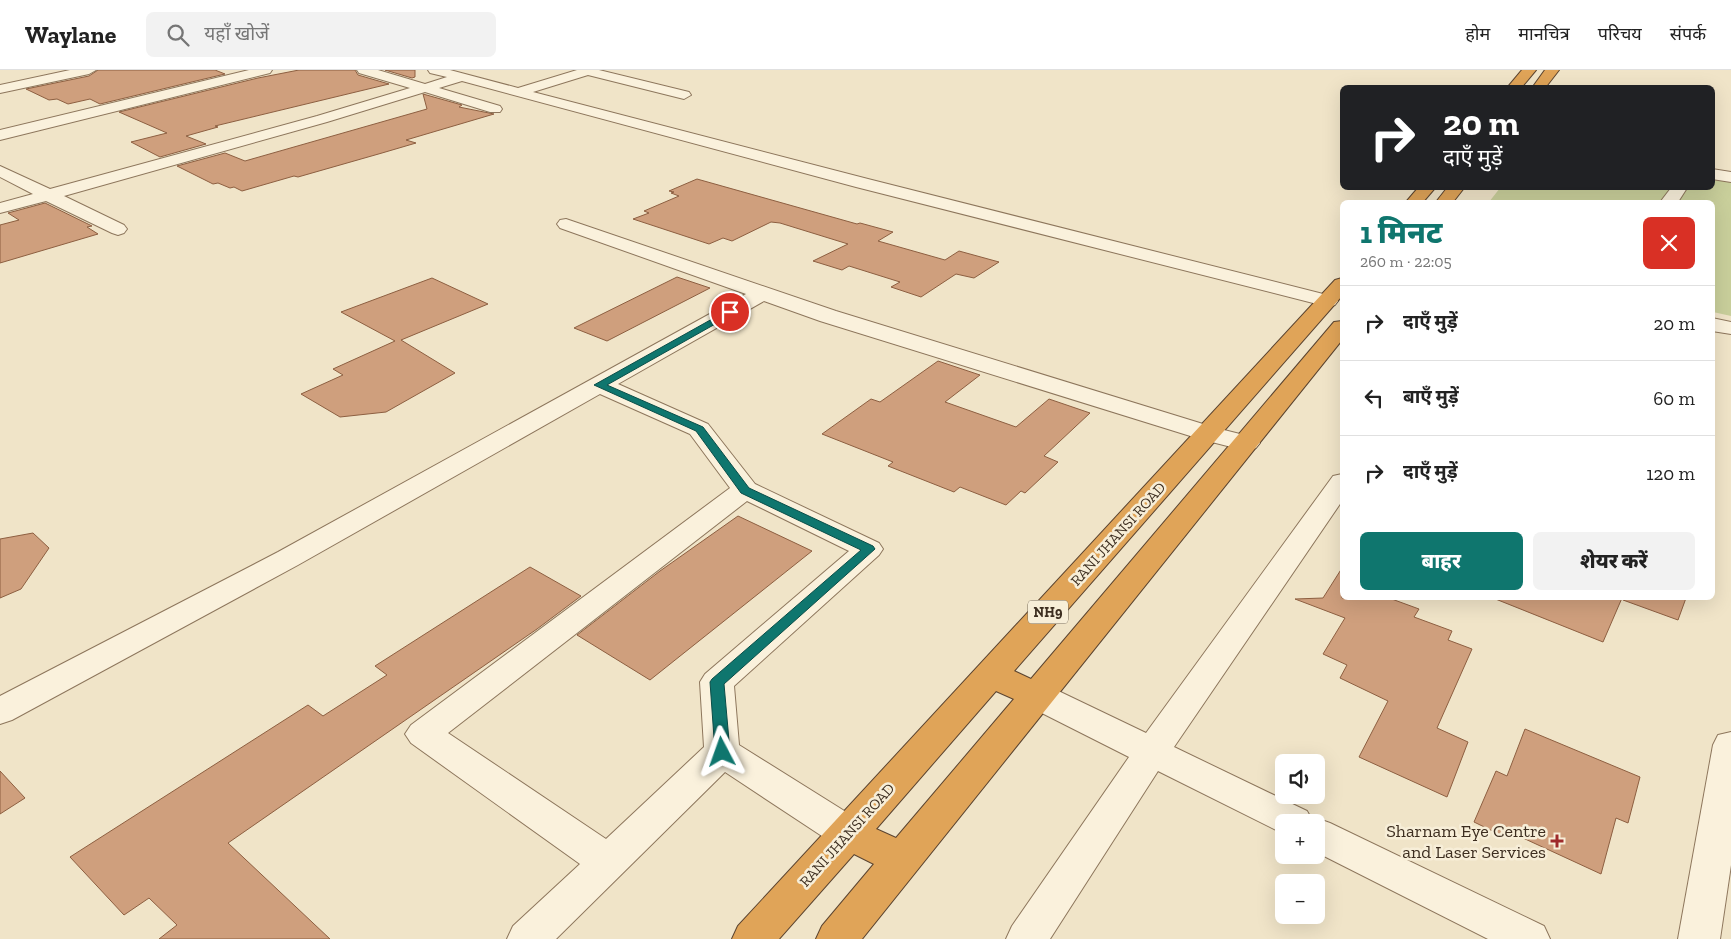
<!DOCTYPE html>
<html lang="hi">
<head>
<meta charset="utf-8">
<style>
  :root { --surface:#fff; --page:#f2f2f2; --text:#222; --muted:#767676; --line:#e0e0e0; --accent:#0f766e }
  body { margin:0; font-family:"Zilla Slab","Noto Sans Devanagari",serif; background:var(--page); color:var(--text); height:100vh; display:flex; flex-direction:column; font-size:19px; white-space:nowrap }
  * { box-sizing:border-box; margin:0 }
  p { font-size:16px; color:var(--muted) }
  .icon { flex:none; width:28px; height:28px; fill:none; stroke:currentColor; stroke-width:2; stroke-linecap:round; stroke-linejoin:round }
  .map { position:relative; flex:1; overflow:hidden }
  .details { position:absolute; left:1340px; top:130px; width:375px; height:400px; display:flex; flex-direction:column; background:var(--surface); border-radius:8px; box-shadow:0 5px 20px #0002 }
  .details>* { flex:none }
  .hud { position:absolute; left:1340px; top:15px; width:375px; height:105px; border-radius:8px; box-shadow:0 5px 20px #0002; background:#202124; color:#fff; overflow:hidden }
  .controls { position:absolute; left:1275px; top:684px; display:grid; gap:10px }
  .controls a { display:grid; place-items:center; width:50px; height:50px; border-radius:8px; background:var(--surface); box-shadow:0 5px 20px #0002; font-size:25px }
  .pin { position:absolute; display:grid; place-items:center; width:42px; height:42px; color:#fff; margin:-21px; border:2px solid #fff; border-radius:50%; box-shadow:0 1px 5px #0007 }
  .me { position:absolute; width:55px; margin:-28px; rotate:356deg; stroke-linejoin:round; filter:drop-shadow(0 0 4px #0008) }
  .turn { display:flex; align-items:center; gap:18px; height:105px; padding:0 20px; font-size:22px }
  .turn .icon { width:65px; height:65px; stroke-width:2.5 }
  .turn b { display:block; font-size:35px; line-height:42px }
  .round { display:grid; place-items:center; flex:none; width:52px; height:52px; border-radius:8px; background:var(--page) }
  .head { display:flex; align-items:center; justify-content:space-between; height:85px; padding:0 20px }
  h1 { font-size:30px; font-weight:800; line-height:38px; color:var(--accent) }
  .button { display:flex; gap:10px; margin-top:auto; padding:10px 20px }
  .button a { flex:1; height:58px; border-radius:8px; background:var(--accent); color:#fff; font-size:20px; font-weight:800; line-height:58px; text-align:center }
  .button a+a { background:var(--page); color:var(--text) }
  ul { padding:0; list-style:none }
  li { display:flex; align-items:center; gap:15px; height:75px; padding:0 20px; border-top:1px solid var(--line) }
  li div { flex:1 }
  li b { display:block; font-size:19px }
  li em { font-style:normal }
  header { display:flex; align-items:center; gap:30px; box-sizing:border-box; height:70px; padding:0 25px; background:var(--surface); border-bottom:1px solid var(--line) }
  header strong { font-size:24px }
  nav { display:flex; gap:28px; margin-inline-start:auto; font-size:18px }
  .search { width:350px; height:45px; background:var(--page); display:flex; align-items:center; gap:12px; box-sizing:border-box; padding:0 18px; border-radius:8px; color:var(--muted); font-size:19px }
  .map>svg:first-child { display:block }
  .green { fill:#c9cf9b }
  .building { fill:#cf9f7d; stroke:#8d5f41 }
  .lines { fill:none; stroke-linecap:round; stroke-linejoin:round }
  .minor-casing { stroke:#8d765c; stroke-width:2 }
  .highway-casing { stroke:#5b4430; stroke-width:2 }
  .minor { fill:#faf1dc; fill-rule:evenodd }
  .highway { fill:#e0a458; fill-rule:evenodd }
  .route { fill:#0f766e; stroke:#0a4d48 }
  .poi-dot { fill:#9e2a2b; stroke:#f7eed8; stroke-width:2 }
  .labels { text-anchor:middle; stroke-width:5; stroke-linejoin:round; paint-order:stroke }
  .shield { fill:#f7eed8; stroke:#756857; stroke-width:1 }
  .shield-label { font-size:14px; font-weight:bold; fill:#3d2e20 }
  .street-label { font-size:15px; fill:#3d2e20; stroke:#f7eed8 }
  .near-poi-label { font-size:18px; fill:#3d2e20; stroke:#f7eed8; text-anchor:end }
</style>
</head>
<body>
<header>
<strong>Waylane</strong>
<div class="search"><svg class="icon" aria-label="search" viewBox="0 0 24 24"><circle cx="10" cy="10" r="6"/><path d="M15 15l6 6"/></svg>यहाँ खोजें</div>
<nav><a>होम</a><a>मानचित्र</a><a>परिचय</a><a>संपर्क</a></nav>
</header>
<div class="map">
<svg width="1731" height="869" viewBox="0 0 1731 869">
  <rect width="100%" height="100%" fill="#f0e4c8"/>
  <path class="green" d="M1713,105L1731,109V246L1713,242L1712,132H1489L1500,118H1712Z"/>
  <g class="building">
    <path d="M98,0H215L225,4L100,34L90,29L68,34L57,29L49,30L26,19L89,6Z"/>
    <path d="M299,0H355L358,5L389,14L215,56L218,57L186,66L206,74L160,87L131,72L167,63L119,42L258,8Z"/>
    <path d="M385,0H415V7L412,8Z"/>
    <path d="M423,24L462,35L459,37L494,44L406,70L416,73L382,83L298,107L294,106L242,121L234,117L230,118L218,113L213,114L177,96L225,83L245,91L427,39Z"/>
    <path d="M697,109L857,154L860,153L893,162L878,171L945,190L959,181L999,192L974,208L956,204L921,227L891,217L900,212L849,196L842,200L813,191L848,174L780,153L771,152L732,171L723,168L709,174L633,149L649,143L644,141L679,126L671,123L674,122L669,121Z"/>
    <path d="M45,133L92,156L87,157L98,164L0,193V155L19,150L8,143Z"/>
    <path d="M677,207L710,218L607,271L574,258Z"/>
    <path d="M432,208L488,234L401,270L455,303L386,342L340,347L301,324L343,305L333,299L395,271L341,242Z"/>
    <path d="M938,291L980,305L945,332L1016,357L1049,329L1090,343L1044,386L1058,392L1025,423L1021,421L1006,435L960,417L954,422L888,396L893,392L822,364L871,329L880,332Z"/>
    <path d="M738,446L812,481L650,610L577,565L660,501Z"/>
    <path d="M33,463L49,478L21,519L0,528V469Z"/>
    <path d="M530,497L581,526L537,559L228,773L330,869H159L177,855L149,828L124,845L70,787L308,635L323,646L387,605L375,596Z"/>
    <path d="M1342,498V528H1389L1419,539L1414,547L1452,561L1448,570L1472,579L1437,658L1468,672L1447,727L1359,687L1388,631L1340,608L1347,595L1323,584L1345,548L1295,529L1323,528Z"/>
    <path d="M1493,528H1622L1603,572Z"/>
    <path d="M1623,528H1686L1678,550L1623,530Z"/>
    <path d="M1525,659L1640,707L1628,753L1616,748L1601,804L1510,762L1507,768L1474,752L1496,701L1507,706Z"/>
    <path d="M0,701L25,728L0,744Z"/>
  </g>
  <g class="lines">
    <g class="minor-casing">
      <g id="minor">
        <path d="M70,0H96L89,4L0,23V15Z"/>
        <path d="M249,0H272L270,3L0,70V60Z"/>
        <path d="M357,0H378L425,14L447,7L430,3L428,0H450L518,18L577,0H599L689,22L691,25L684,29L588,5L533,22L868,109L1335,227L1338,231L1335,235L1328,237L1321,235L856,117L462,11L439,18L500,36L502,39L500,42H490L425,22L327,52L64,126L124,155L127,159L124,163L118,165L112,163L46,131L0,143V133L33,124L0,107V96L50,119L317,46L410,18L359,3Z"/>
        <path d="M1712,99L1731,102V112L1712,109Z"/>
        <path d="M1671,118H1687L1678,132H1662L1661,131Z"/>
        <path d="M566,149L836,241L1216,358L1256,368L1260,373L1256,378L1247,381L1200,369L820,251L764,231L618,314L708,354L755,414L879,473L883,479L879,485L734,616L739,675L862,752L867,763L862,774L848,779L834,774L725,702L556,869H507L513,856L580,794L411,673L405,664L411,655L730,418L690,364L600,324L298,495L12,650L0,654V626L278,482L746,224L560,158L557,154L560,150ZM747,431L849,481L705,604L700,612L704,677L606,769L448,663Z"/>
        <path d="M1712,248L1731,252V264L1712,261Z"/>
        <path d="M1342,404V431L1174,677L1307,741L1312,750L1316,748L1330,753L1544,856L1550,869H1488L1316,782V752H1284V764L1158,701L1050,869H1006L1012,856L1129,687L1026,635L1021,626L1026,617L1038,614L1050,617L1146,663L1333,406Z"/>
        <path d="M1731,662V795L1720,869H1678L1713,675L1718,665Z"/>
      </g>
    </g>
    <g class="highway-casing">
      <g id="highway">
        <path d="M1522,0H1536L1521,18H1507Z"/>
        <path d="M1545,0H1559L1545,18H1532Z"/>
        <path d="M1418,118H1435L1423,132H1406Z"/>
        <path d="M1447,118H1464L1453,132H1436Z"/>
        <path d="M1342,208V226L1014,601L1031,609L1334,252L1342,251V270L862,869H816L822,856L874,794L854,784L779,869H732L738,856L1335,210ZM996,621L1014,629L896,768L876,759Z"/>
      </g>
    </g>
    <use href="#minor" class="minor"/>
    <use href="#highway" class="highway"/>
  </g>
  <path class="route" d="M730,239L734,242L733,244L607,315L703,357L749,418L873,476L875,479L724,614L730,682L727,686L722,688L717,686L715,682L710,612L712,609L861,480L741,423L696,361L594,315Z"/>
  <path class="poi-dot" d="M1554.5 763.5h5v5h5v5h-5v5h-5v-5h-5v-5h5z"/>
  <g class="labels">
    <rect class="shield" x="1028" y="530.5" width="40" height="23" rx="4"/>
    <g class="shield-label">
      <text x="1048" y="547">NH9</text>
    </g>
    <g class="street-label">
      <text transform="translate(1118 464) rotate(-48)" y="5">RANI JHANSI ROAD</text>
      <text transform="translate(847 765) rotate(-48)" y="5">RANI JHANSI ROAD</text>
    </g>
    <g class="near-poi-label">
      <text x="1546" y="767">Sharnam Eye Centre<tspan x="1546" dy="21">and Laser Services</tspan></text>
    </g>
  </g>
</svg>
<div class="controls">
<a><svg class="icon" aria-label="sound" viewBox="0 0 24 24"><path d="M4 9h4l5-4v14l-5-4H4zM17 9q2 3 0 6"/></svg></a>
<a>+</a>
<a>−</a>
</div>
<div class="pin" style="left:730px;top:242px;background:#d93025"><svg class="icon" aria-label="arrive" viewBox="0 0 24 24"><path d="M6 21V4h12l-3 4 3 4H6"/></svg></div>
<svg class="me" style="left:722px;top:682px" viewBox="-20 -20 40 40"><path d="M0-17L14 15 0 8-14 15z" fill="#0f766e" stroke="#fff" stroke-width="4"/></svg>
<div class="hud">
<div class="turn"><svg class="icon" aria-label="right" viewBox="0 0 24 24"><path d="M7 20v-9h11M14 6l5 5-5 5"/></svg><div><b>20 m</b>दाएँ मुड़ें</div></div>
</div>
<section class="details">
<div class="head"><div><h1>1 मिनट</h1><p>260 m · 22:05</p></div><a class="round" style="background:#d93025;color:#fff"><svg class="icon" aria-label="close" viewBox="0 0 24 24"><path d="M6 6l12 12M18 6L6 18"/></svg></a></div>
<ul>
<li><svg class="icon" aria-label="right" viewBox="0 0 24 24"><path d="M7 20v-9h11M14 6l5 5-5 5"/></svg><div><b>दाएँ मुड़ें</b></div><em>20 m</em></li>
<li><svg class="icon" aria-label="left" viewBox="0 0 24 24"><path d="M17 20v-9H6M10 6l-5 5 5 5"/></svg><div><b>बाएँ मुड़ें</b></div><em>60 m</em></li>
<li><svg class="icon" aria-label="right" viewBox="0 0 24 24"><path d="M7 20v-9h11M14 6l5 5-5 5"/></svg><div><b>दाएँ मुड़ें</b></div><em>120 m</em></li>
</ul>
<div class="button"><a>बाहर</a><a>शेयर करें</a></div>
</section>
</div>
</body>
</html>
